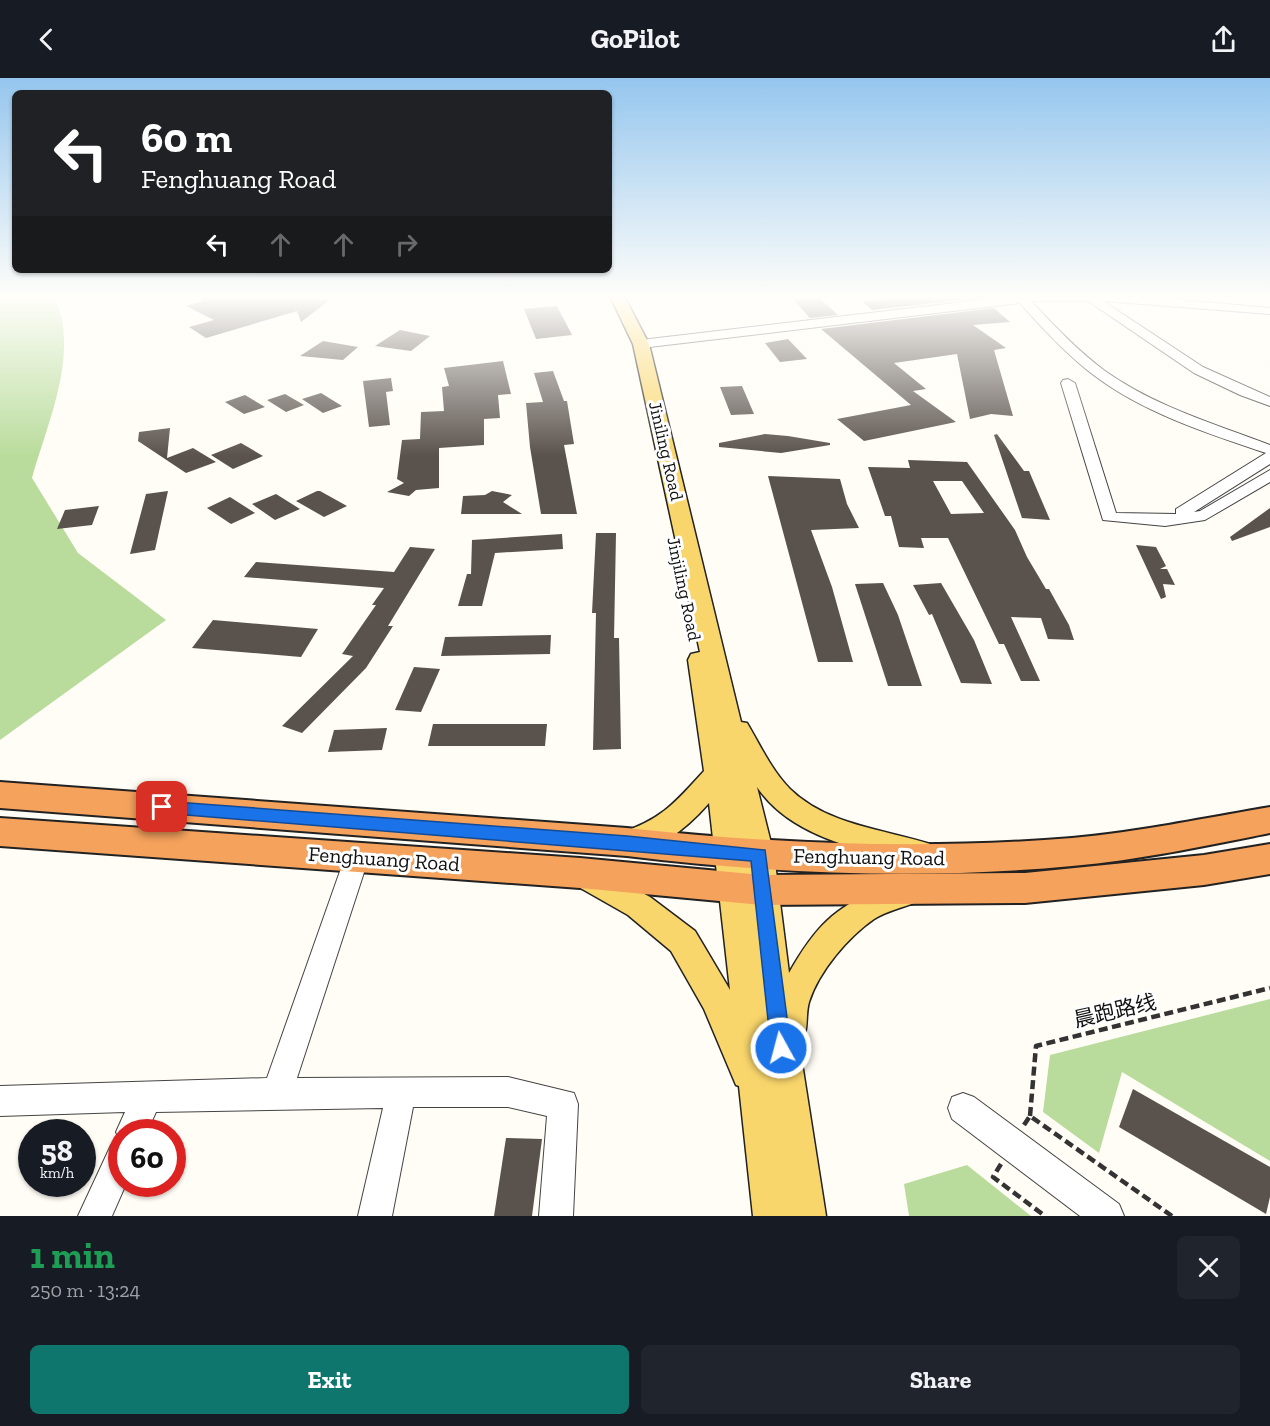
<!DOCTYPE html>
<html lang="en">
<head>
<meta charset="utf-8">
<style>
  :root { --surface:#171b24; --page:#20242c; --text:#f1f3f6; --muted:#9ea1a6; --accent:#0f766e }
  body { margin:0; font-family:"Zilla Slab","Noto Sans SC",serif; background:var(--page); color:var(--text); height:100vh; display:flex; flex-direction:column; font-size:22px; white-space:nowrap }
  * { box-sizing:border-box; margin:0 }
  p { font-size:20px; color:var(--muted) }
  .icon { flex:none; width:33px; height:33px; fill:none; stroke:currentColor; stroke-width:2; stroke-linecap:round; stroke-linejoin:round }
  .map { position:relative; height:1138px; overflow:hidden }
  .drawer { display:flex; flex-direction:column; background:var(--surface); flex:1 }
  .drawer>* { flex:none }
  .top-card { position:absolute; left:12px; top:12px; width:600px; height:183px; border-radius:9px; box-shadow:0 2px 4px #0004; background:#202124; color:#fff; overflow:hidden }
  .speed { position:absolute; left:18px; top:1041px; display:flex; gap:12px; font-size:30px; font-weight:700; text-align:center }
  .speed>* { display:grid; place-content:center; width:78px; height:78px; border-radius:50%; background:var(--surface); box-shadow:0 2px 4px #0004; line-height:1 }
  .speed small { font-size:15px; font-weight:400 }
  .speed .limit { border:9px solid #d22; background:#fff; color:#111 }
  .pin { position:absolute; display:grid; place-items:center; width:51px; height:51px; color:#fff; margin:-26px; border-radius:12px; box-shadow:0 3px 9px #0006 }
  .me { position:absolute; width:66px; margin:-33px; rotate:353deg; stroke-linejoin:round; filter:drop-shadow(0 0 4px #0008) }
  .turn { display:flex; align-items:center; gap:21px; height:126px; padding:0 30px; font-size:27px }
  .turn .icon { width:78px; height:78px; stroke-width:2.5 }
  .turn b { display:block; font-size:42px; line-height:51px }
  .lanes { display:flex; align-items:center; height:57px; padding:0 30px; background:#0003; justify-content:center; gap:30px; direction:ltr }
  .lanes .off { opacity:.35 }
  .round { display:grid; place-items:center; flex:none; width:63px; height:63px; border-radius:9px; background:var(--page) }
  .headline { display:flex; align-items:center; justify-content:space-between; height:102px; padding:0 30px }
  h1 { font-size:36px; font-weight:700; line-height:45px; color:#1e9e55 }
  .action { display:flex; gap:12px; margin-top:auto; padding:12px 30px }
  .action a { flex:1; height:69px; border-radius:9px; background:var(--accent); color:#fff; font-size:24px; font-weight:700; line-height:69px; text-align:center }
  .action a+a { background:var(--page); color:var(--text) }
  header { display:flex; justify-content:space-between; align-items:center; height:78px; padding:0 30px; background:var(--surface); font-size:27px; font-weight:700 }
  .map>svg:first-child { display:block }
  .forest { fill:#b9dc9c }
  .building { fill:#5a524d; fill-rule:evenodd }
  .lines { fill:none; stroke-linecap:round; stroke-linejoin:round }
  .minor-casing { stroke:#444; stroke-width:2 }
  .major-casing { stroke:#222; stroke-width:3 }
  .highway-casing { stroke:#222; stroke-width:4 }
  .path { stroke:#333; stroke-width:4.5; stroke-dasharray:9 4.5; stroke-linecap:butt }
  .minor { fill:#fff; fill-rule:evenodd }
  .major { fill:#f9d66b; fill-rule:evenodd }
  .highway { fill:#f5a25d; fill-rule:evenodd }
  .route { fill:#1a73e8; stroke:#114b97; stroke-width:1.5 }
  .labels { text-anchor:middle; stroke-width:6; stroke-linejoin:round; paint-order:stroke }
  .street-label { font-size:18px; fill:#111; stroke:#fff }
  .near-street-label { font-size:21px; fill:#111; stroke:#fff }
</style>
</head>
<body>
<header><svg class="icon" aria-label="back" viewBox="0 0 24 24"><path d="M15 5l-7 7 7 7"/></svg>GoPilot<svg class="icon" aria-label="share" viewBox="0 0 24 24"><path d="M12 15V3M7 8l5-5 5 5M5 13v7h14v-7"/></svg></header>
<div class="map">
<svg width="1270" height="1138" viewBox="0 0 1270 1138">
  <rect width="100%" height="100%" fill="#fffdf5"/>
  <g class="forest">
    <path d="M0,218H54C81,274 47,345 32,400L78,475L166,542L0,662Z"/>
    <path d="M1270,921V1083L1122,994L1099,1075L1043,1034L1050,977Z"/>
    <path d="M967,1087L1031,1138H909L904,1106Z"/>
  </g>
  <g class="building">
    <path d="M200,218H315L314,220L331,221L301,244L297,233L206,260L189,249L214,242L186,228L202,223Z"/>
    <path d="M790,218H817L838,237L810,240Z"/>
    <path d="M885,218H978L980,220L872,232L862,223L887,221Z"/>
    <path d="M557,228L572,257L536,261L524,231Z"/>
    <path d="M994,230L1010,244L973,247L1006,270L994,272L1013,338L991,336L970,341L957,276L894,285L926,311L913,313L956,344L864,363L837,341L911,327L821,251Z"/>
    <path d="M400,252L430,258L411,273L375,268Z"/>
    <path d="M788,261L807,281L780,284L765,265Z"/>
    <path d="M323,263L358,269L343,282L300,278Z"/>
    <path d="M503,283L511,316L498,317L500,340L484,341V367L439,370V410L416,412L409,418L387,414L404,405L397,401L402,362L420,361L421,334L444,333L442,309L449,308L444,290Z"/>
    <path d="M553,293L564,323H567L574,366L564,367L577,436H541L530,369L526,325L543,324L534,295Z"/>
    <path d="M391,300L393,313L386,314L390,347L369,349L363,303Z"/>
    <path d="M742,308L754,336L731,337L720,309Z"/>
    <path d="M321,315L342,328L323,335L302,321Z"/>
    <path d="M285,316L304,327L286,334L267,322Z"/>
    <path d="M245,317L265,329L244,336L225,324Z"/>
    <path d="M170,350L167,380L193,370L216,384L186,395L138,363L139,354Z"/>
    <path d="M765,356L788,358L830,365V367L781,375L719,369V365Z"/>
    <path d="M997,356L1024,393H1029L1050,442L1022,440L994,357Z"/>
    <path d="M241,365L263,378L233,391L211,377Z"/>
    <path d="M908,382L967,384L1015,452L1027,479L1046,511H1049L1069,547L1074,562L1048,561L1041,540L1011,539L1040,603H1021L1004,566H999L948,460H921L924,470L899,469L891,438H885L868,389L910,390ZM933,403H962L984,435L951,436Z"/>
    <path d="M768,398L840,401L847,426L859,450L811,452L832,509L853,584H818Z"/>
    <path d="M168,413L155,472L130,476L146,416Z"/>
    <path d="M317,413H320L347,428L324,439L296,423Z"/>
    <path d="M492,413L512,417L503,424L522,436H461L463,418L485,417Z"/>
    <path d="M276,416L300,431L275,442L252,426Z"/>
    <path d="M230,419L255,435L231,446L207,430Z"/>
    <path d="M99,428L92,447L57,451L65,432Z"/>
    <path d="M1270,430V449L1232,463L1230,459Z"/>
    <path d="M596,455H616L614,560H619L621,671L593,672L596,535H592Z"/>
    <path d="M562,456L563,471L495,475L482,528H458L467,496H471L472,462Z"/>
    <path d="M1136,467L1156,469L1166,488L1160,491H1167L1175,507L1163,506L1166,519L1161,521Z"/>
    <path d="M410,469L435,471L388,548H393L366,590L302,655L282,648L353,578L342,576L376,527H372L384,510L244,499L256,484L394,494Z"/>
    <path d="M883,505L898,537L922,608H888L855,506Z"/>
    <path d="M941,505L974,562L992,606L961,605L932,536L929,537L913,507Z"/>
    <path d="M213,542L318,551L301,579L192,570Z"/>
    <path d="M551,557L550,576L441,578L445,559Z"/>
    <path d="M414,589L440,591L421,634L395,632Z"/>
    <path d="M433,646H547L545,668H428Z"/>
    <path d="M387,650L382,672L328,674L334,652Z"/>
    <path d="M1133,1011L1270,1089V1119L1266,1136L1119,1049Z"/>
    <path d="M506,1060L542,1061L532,1138H494Z"/>
  </g>
  <g class="lines">
    <g class="minor-casing">
      <g id="minor">
        <path d="M1014,218H1138L1270,230V236L1103,223L1203,289L1270,319V328L1240,317L1194,295L1088,223H1031C1054,248 1078,273 1105,293C1154,328 1215,346 1270,367V386L1194,434L1200,433L1270,392V404L1205,442L1165,448L1103,442L1061,305L1063,302L1068,301L1075,305L1116,435L1176,436V431L1266,375C1209,356 1144,335 1095,298C1067,277 1043,251 1020,225L641,270L635,266L641,262Z"/>
        <path d="M357,769L366,772L369,779L297,1000L508,999L574,1015L578,1026L573,1138H539L547,1038L508,1029H413L392,1138H358L383,1030L156,1034L147,1054H122V1106H126L112,1138H78L111,1067L120,1063L116,1054L125,1034L0,1038V1008L267,1000L345,779L348,772Z"/>
        <path d="M963,1015L974,1019L1119,1126L1124,1138H1080L952,1041L948,1030L952,1019Z"/>
      </g>
    </g>
    <g class="major-casing">
      <path id="major" d="M610,218H624L649,266L741,644L747,645C760,667 772,693 790,711C827,747 883,751 930,766L934,775L930,784L919,787C863,772 792,761 757,709L774,777L789,895C814,851 834,828 882,811C895,806 904,801 917,806L922,815L917,824C904,829 886,833 874,841C848,859 819,893 809,924C805,938 809,951 802,965L799,966L826,1138H753L739,1008L736,1007L704,931L671,873L628,837L577,808L573,799L577,790L588,786L650,819L695,853L730,912L709,725C689,748 650,783 618,772L614,764L618,756C662,741 674,726 704,693L688,582L691,576L700,574L633,266Z"/>
    </g>
    <g class="highway-casing">
      <g id="highway">
        <path d="M0,704L627,750C774,766 924,772 1072,760C1138,754 1205,740 1270,729V755C1205,768 1139,782 1072,788C924,802 774,796 627,778L0,730Z"/>
        <path d="M0,740L580,780L762,797L1025,795L1204,777L1270,766V796L1204,807L1025,825L762,827L580,810L0,768Z"/>
      </g>
    </g>
    <g class="path">
      <path d="M1030,1038L1036,968L1270,910"/>
      <path d="M1024,1047L1030,1038L1172,1138"/>
      <path d="M1001,1086L993,1099L1045,1138"/>
    </g>
    <use href="#minor" class="minor"/>
    <use href="#major" class="major"/>
    <use href="#highway" class="highway"/>
  </g>
  <linearGradient id="sky" x2="0" y2="1"><stop stop-color="#95c6ee"/><stop offset="0.58" stop-color="#fffefa"/><stop offset="1" stop-color="#fffefa" stop-opacity="0"/></linearGradient>
  <rect width="1270" height="378" fill="url(#sky)"/>
  <path class="route" d="M162,723L627,758L765,772L791,970L788,977L781,980L774,977L771,970L751,783L162,735L154,729Z"/>
  <g class="labels">
    <g class="street-label">
      <text transform="translate(666 373) rotate(77)" y="6">Jiniling Road</text>
      <text transform="translate(684 511) rotate(78)" y="6">Jinjiling Road</text>
    </g>
    <g class="near-street-label">
      <text transform="translate(869 779) rotate(1)" y="7">Fenghuang Road</text>
      <text transform="translate(384 781) rotate(4)" y="7">Fenghuang Road</text>
      <text transform="translate(1115 933) rotate(-13)" y="7">晨跑路线</text>
    </g>
  </g>
</svg>
<div class="speed"><div>58<small>km/h</small></div><div class="limit">60</div></div>
<div class="pin" style="left:162px;top:729px;background:#d93025"><svg class="icon" aria-label="arrive" viewBox="0 0 24 24"><path d="M6 21V4h12l-3 4 3 4H6"/></svg></div>
<svg class="me" style="left:781px;top:970px" viewBox="-20 -20 40 40"><circle r="17" fill="#1a73e8" stroke="#fff" stroke-width="3"/><path d="M0-11L8 9 0 5-8 9z" fill="#fff"/></svg>
<div class="top-card">
<div class="turn"><svg class="icon" aria-label="left" viewBox="0 0 24 24"><path d="M17 20v-9H6M10 6l-5 5 5 5"/></svg><div><b>60 m</b>Fenghuang Road</div></div>
<div class="lanes"><svg class="icon" aria-label="left" viewBox="0 0 24 24"><path d="M17 20v-9H6M10 6l-5 5 5 5"/></svg><svg class="icon off" aria-label="ahead" viewBox="0 0 24 24"><path d="M12 20V5M6 11l6-6 6 6"/></svg><svg class="icon off" aria-label="ahead" viewBox="0 0 24 24"><path d="M12 20V5M6 11l6-6 6 6"/></svg><svg class="icon off" aria-label="right" viewBox="0 0 24 24"><path d="M7 20v-9h11M14 6l5 5-5 5"/></svg></div>
</div>
</div>
<section class="drawer">
<div class="headline"><div><h1>1 min</h1><p>250 m · 13:24</p></div><a class="round"><svg class="icon" aria-label="close" viewBox="0 0 24 24"><path d="M6 6l12 12M18 6L6 18"/></svg></a></div>
<div class="action"><a>Exit</a><a>Share</a></div>
</section>
</body>
</html>
